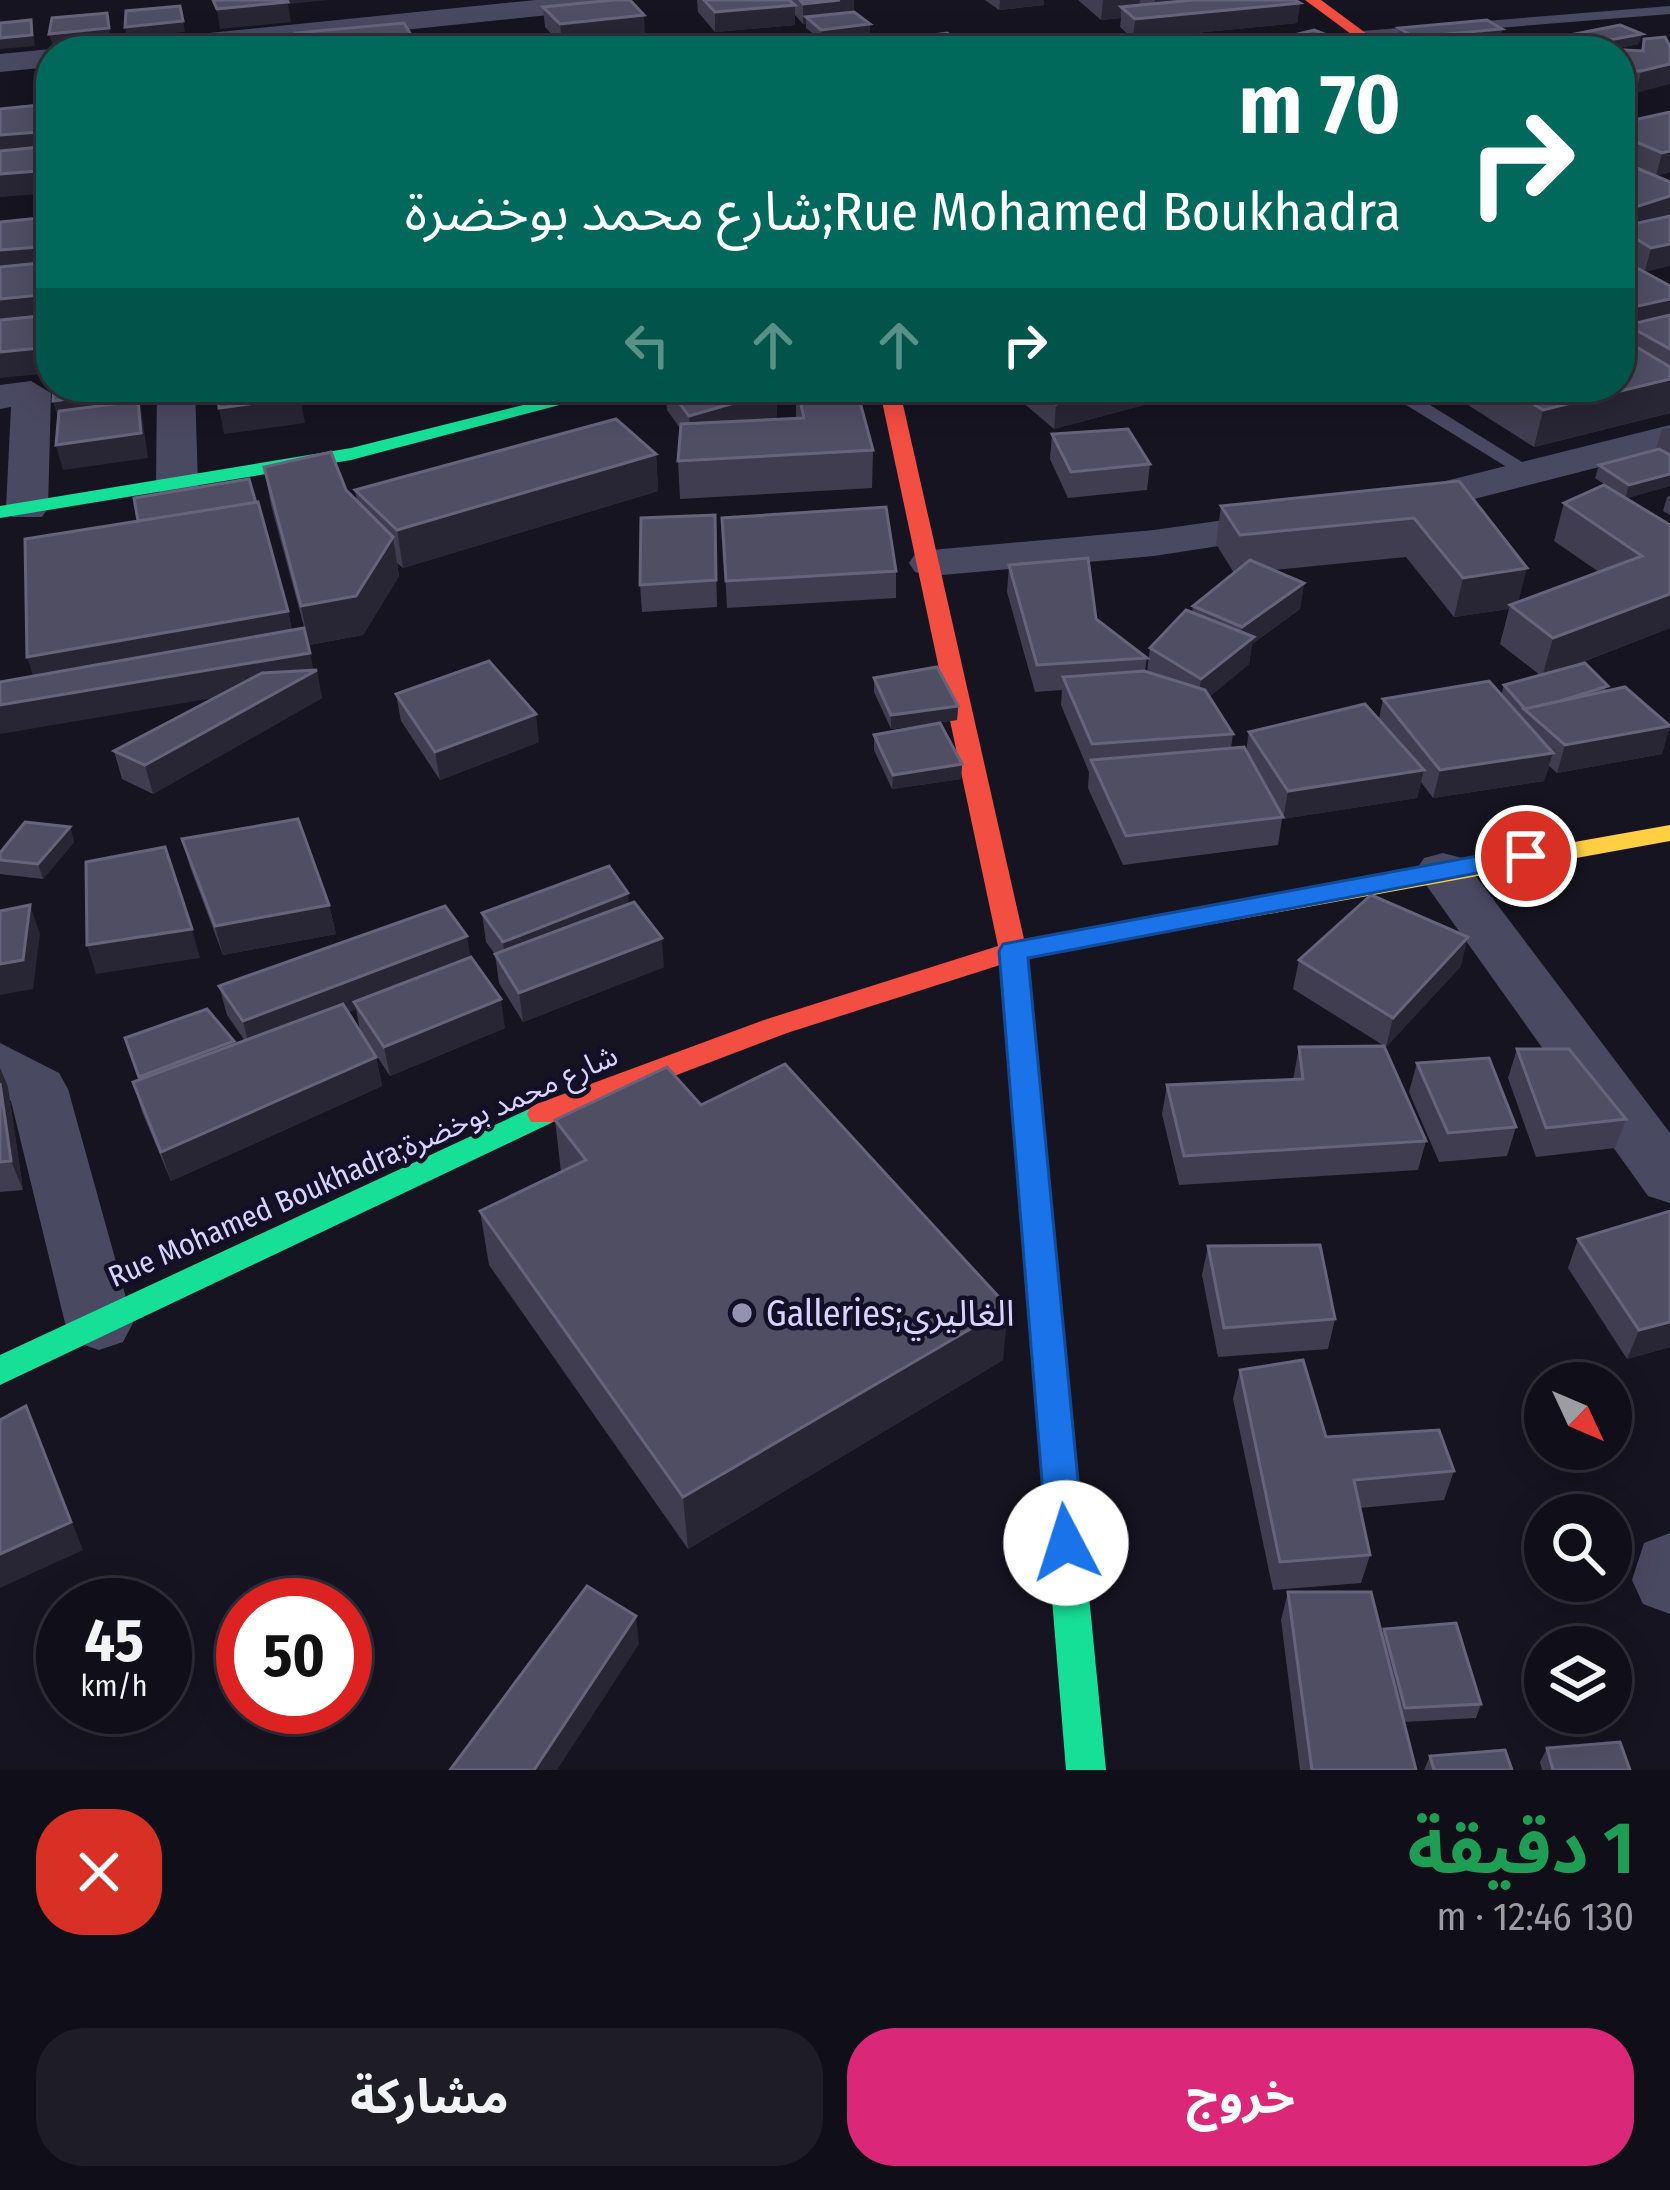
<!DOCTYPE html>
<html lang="ar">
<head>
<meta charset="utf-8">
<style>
  :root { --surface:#100f19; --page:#1e1d26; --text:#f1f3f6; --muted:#9c9ca2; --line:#302f38; --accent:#db2777 }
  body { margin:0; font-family:"Fira Sans Condensed","Noto Sans Arabic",sans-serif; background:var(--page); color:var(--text); direction:rtl; height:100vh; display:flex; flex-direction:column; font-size:45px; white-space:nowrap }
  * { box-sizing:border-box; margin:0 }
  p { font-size:39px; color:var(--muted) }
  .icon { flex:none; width:66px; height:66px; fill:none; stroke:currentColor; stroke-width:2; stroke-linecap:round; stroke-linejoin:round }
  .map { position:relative; height:1770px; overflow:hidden; direction:ltr }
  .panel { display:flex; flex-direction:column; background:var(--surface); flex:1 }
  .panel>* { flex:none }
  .top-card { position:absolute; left:36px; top:36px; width:1599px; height:366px; border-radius:48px; box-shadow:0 6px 30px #0003,0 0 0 3px var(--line); direction:rtl; background:#00695c; color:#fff; overflow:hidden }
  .needle { width:78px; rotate:134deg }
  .buttons { position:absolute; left:1524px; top:1362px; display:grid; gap:24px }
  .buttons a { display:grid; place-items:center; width:108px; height:108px; border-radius:50%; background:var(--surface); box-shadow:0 6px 30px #0003,0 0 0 3px var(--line); font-size:60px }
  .speed { position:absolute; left:36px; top:1578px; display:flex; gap:24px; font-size:60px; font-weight:700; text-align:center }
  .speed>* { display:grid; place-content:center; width:156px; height:156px; border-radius:50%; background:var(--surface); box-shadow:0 6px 30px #0003,0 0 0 3px var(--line); line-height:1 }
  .speed small { font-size:30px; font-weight:400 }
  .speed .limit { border:18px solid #d22; background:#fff; color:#111 }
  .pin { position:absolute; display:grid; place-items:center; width:102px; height:102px; color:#fff; margin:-51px; border:6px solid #fff; border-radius:50%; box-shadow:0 3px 12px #0007 }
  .me { position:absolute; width:132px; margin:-66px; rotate:355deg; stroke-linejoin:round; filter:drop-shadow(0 0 9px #0008) }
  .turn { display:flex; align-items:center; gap:42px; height:252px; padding:0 36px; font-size:54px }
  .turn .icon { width:156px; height:156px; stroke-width:2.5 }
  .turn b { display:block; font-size:84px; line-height:102px }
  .lanes { display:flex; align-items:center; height:114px; padding:0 36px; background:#0003; justify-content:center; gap:60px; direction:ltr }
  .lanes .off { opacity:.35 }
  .round { display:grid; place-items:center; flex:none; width:126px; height:126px; border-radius:48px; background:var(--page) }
  .head { display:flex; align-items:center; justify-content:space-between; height:204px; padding:0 36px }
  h1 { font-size:72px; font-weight:700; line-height:90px; color:#1e9e55 }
  .primary-button { display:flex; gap:24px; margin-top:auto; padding:24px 36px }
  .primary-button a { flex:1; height:138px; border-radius:48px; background:var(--accent); color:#fff; font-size:48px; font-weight:700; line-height:138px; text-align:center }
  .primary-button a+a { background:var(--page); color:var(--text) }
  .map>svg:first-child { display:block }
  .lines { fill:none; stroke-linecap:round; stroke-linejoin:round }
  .lane { fill:#4a4962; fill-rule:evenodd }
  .street { fill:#4a4962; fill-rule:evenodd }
  .fast { fill:#16e098; fill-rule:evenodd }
  .slow { fill:#ffcf43; fill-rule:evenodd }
  .jam { fill:#f24e42; fill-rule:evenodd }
  .wall { fill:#403d50; fill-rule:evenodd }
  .shaded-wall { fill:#282635 }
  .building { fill:#504e63; stroke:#66637b; stroke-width:3 }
  .route { fill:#1a73e8; stroke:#114b97; stroke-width:3 }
  .poi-dot { fill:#9591b1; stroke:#130f26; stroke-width:4.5 }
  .labels { text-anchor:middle; stroke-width:9; stroke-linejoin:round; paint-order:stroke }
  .street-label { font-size:30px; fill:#d9d4ff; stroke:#130f26 }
  .near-poi-label { font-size:36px; fill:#d9d4ff; stroke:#130f26; text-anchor:start }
</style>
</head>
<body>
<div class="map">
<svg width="1670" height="1770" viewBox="0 0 1670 1770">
  <rect width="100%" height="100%" fill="#161421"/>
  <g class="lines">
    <g class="lane">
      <path d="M1670,6V14L1362,39L1355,35L1362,31Z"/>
      <path d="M1377,387H1401L1535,470L1525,476L1518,474Z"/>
    </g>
    <g class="street">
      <path d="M536,0H630L616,8L202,51H105L119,42Z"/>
      <path d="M51,49L58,51H51V67L0,72V54Z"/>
      <path d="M31,381L51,393L48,508L42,517H12L6,508L11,407L0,409V385Z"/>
      <path d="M157,387H195L198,486L192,495H162L156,486Z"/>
      <path d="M1670,425V449L1392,520L1377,516L1371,507L1377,498Z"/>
      <path d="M1287,511L1302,515L1309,524L1302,533L1154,556L931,576L915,572L909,563L915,554L931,550L1154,530Z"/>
      <path d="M1443,853L1462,858L1670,1133V1203L1648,1196L1424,882L1416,870L1424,858Z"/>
      <path d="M0,1043L59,1073L68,1089L133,1323L123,1342L99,1350L75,1342L65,1323L11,1101L0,1093Z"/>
      <path d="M1670,1533V1614L1643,1604L1632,1580L1644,1543Z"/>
    </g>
    <g class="fast">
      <path d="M595,387H628L351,460L0,518V506L351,448Z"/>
      <path d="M542,1103L553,1106L557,1114L553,1122L0,1385V1355Z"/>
      <path d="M1029,1123L1040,1127L1044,1135L1106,1770H1066L1014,1135L1018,1127Z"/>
    </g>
    <path class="slow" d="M1670,825V841L1070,950L1056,941L1070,932Z"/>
    <g class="jam">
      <path d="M1305,0H1321L1390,51H1374Z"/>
      <path d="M879,387H899L1024,939L1070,932L1084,941L1080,948L1028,958L1044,1135L1040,1143H1018L1014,1135L1000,965L787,1033L553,1122H531L527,1114L531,1106L767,1019L998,946Z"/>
    </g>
  </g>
  <g class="wall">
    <path d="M697,0H854V12L870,35L821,40L806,28V23L803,24L795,15V25L715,32L698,12Z"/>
    <path d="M985,0H1044V5L999,10Z"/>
    <path d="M1078,0H1295L1300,3L1297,23L1133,39L1120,27L1121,18L1101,20Z"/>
    <path d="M543,7L645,36L562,45L545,27Z"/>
    <path d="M1399,28L1502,29L1500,39L1455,44L1467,51H1419L1420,47L1413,48L1397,39Z"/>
    <path d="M1565,36L1639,44L1613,49L1641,50L1644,39L1665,37L1636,93L1620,92V51H1514L1516,44L1563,46Z"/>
    <path d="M1670,112V172L1656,176L1620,160V123Z"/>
    <path d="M1620,161L1670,182L1645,272L1620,256Z"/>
    <path d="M1620,265L1670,286V413L1534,447L1457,398L1460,387H1620L1626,332L1620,333Z"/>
    <path d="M665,387H771L776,391L777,417L766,420L796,418V387L873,450L872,488L680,499L678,461L680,428L667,410Z"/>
    <path d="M1014,387H1192V392L1054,429L1014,395Z"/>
    <path d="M1208,387H1267L1266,392L1230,402Z"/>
    <path d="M1670,428V486L1626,498L1670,525V628L1567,668L1670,725L1662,754L1557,773L1549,766L1544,781L1433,798L1421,782L1417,798L1282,819L1278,845L1123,865L1088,788L1089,772L1061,705L1062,690L1035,692L1007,592L1009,565L1096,619L1147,658L1145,671L1147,672L1150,648L1192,613L1193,606L1234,573L1216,544L1221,506L1459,481L1519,602L1599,572L1554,541L1564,503L1616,492L1595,478L1599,465L1656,449L1662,429ZM1406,557L1454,617L1509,609L1500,644L1540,675L1504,685L1501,695L1383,699L1379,719L1249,732L1246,751L1231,748L1233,734L1209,697L1249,664L1252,644L1300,609L1304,583L1274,570Z"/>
    <path d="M1052,434L1150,464L1147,490L1068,498L1050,459Z"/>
    <path d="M656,454L658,491L403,568L397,563L399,576L363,635L309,645L271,505L264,467L346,490L357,501L355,490Z"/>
    <path d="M1670,496V515L1663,511L1667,497Z"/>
    <path d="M715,515L717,607L642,612L640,585Z"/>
    <path d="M722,518L896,571V598L727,608Z"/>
    <path d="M288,611L292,630L314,670L322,698L153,794L122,779L114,751L216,698L33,676Z"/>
    <path d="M874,678L958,706L957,720L891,729L874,692Z"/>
    <path d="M396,694L539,742L440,780L401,721Z"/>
    <path d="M874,735L962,764L961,779L892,789L874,750Z"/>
    <path d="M70,827L74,842L43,879L0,874V853Z"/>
    <path d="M182,839L329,905L336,934L223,955L190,867Z"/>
    <path d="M629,904L664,967L523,1022L499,983L495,954L486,942L482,913Z"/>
    <path d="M470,957L505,1028L390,1076L360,1031L356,1009L348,1012L376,1057L382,1086L171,1181L142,1112L133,1082L139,1080L125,1038L234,1041L235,1044L245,1041L227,1015L219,986Z"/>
    <path d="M1299,960L1461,966L1386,1047L1293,989Z"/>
    <path d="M1299,1047L1426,1141L1418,1170L1179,1185L1162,1114L1167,1085L1293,1080Z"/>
    <path d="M1517,1049L1626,1119L1615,1148L1536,1157L1508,1078Z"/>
    <path d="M1417,1063L1516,1127L1507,1156L1439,1162L1409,1092Z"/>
    <path d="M0,1068L8,1087L23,1190L0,1192Z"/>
    <path d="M701,1105L1003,1360L688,1549L489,1265L480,1211L561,1172L555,1120Z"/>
    <path d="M1670,1211V1347L1627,1359L1568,1268L1578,1239Z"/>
    <path d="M1208,1246L1335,1319L1328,1349L1218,1357L1202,1275Z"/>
    <path d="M1240,1370L1326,1437L1454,1471L1444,1500L1360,1508L1370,1555L1361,1583L1273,1590L1233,1399Z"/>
    <path d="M1288,1592L1382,1635L1384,1629L1481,1704L1476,1718L1404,1722L1416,1770H1300L1281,1620Z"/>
    <path d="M1547,1748L1630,1770H1542L1540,1762Z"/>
    <path d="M1430,1756L1512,1770H1424Z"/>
  </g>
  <g class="shaded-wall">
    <path d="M283,0H328L288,4L291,22L220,29L217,9Z"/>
    <path d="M840,0H854V19L806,17V23L803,24V4Z"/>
    <path d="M1000,0H1044V5L999,10Z"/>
    <path d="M1103,0H1140L1138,16L1121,7V18L1101,20Z"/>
    <path d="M1155,0H1210L1153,12Z"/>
    <path d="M1300,3L1297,23L1133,39L1135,19Z"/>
    <path d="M795,5V25L715,32V12Z"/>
    <path d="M107,13L111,38L52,44L49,34Z"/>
    <path d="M644,15L645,36L562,45L560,24Z"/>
    <path d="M31,20L35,46L0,49V38Z"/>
    <path d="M183,21L185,32L127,37L125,27Z"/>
    <path d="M870,24V35L821,40V30Z"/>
    <path d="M1502,29L1500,39L1426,46L1420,43V47L1413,48L1414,37Z"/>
    <path d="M1642,34L1639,44L1603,51H1586L1588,44Z"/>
    <path d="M414,40L415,51H317Z"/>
    <path d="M1349,44L1348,51H1320Z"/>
    <path d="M1670,64V84L1636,93L1641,71Z"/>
    <path d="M51,131V153L0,157V135Z"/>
    <path d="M1670,151V172L1656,176L1662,153Z"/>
    <path d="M51,170V193L0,197V174Z"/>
    <path d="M1670,196V217L1620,229V212Z"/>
    <path d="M1670,244V266L1645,272L1651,248Z"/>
    <path d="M51,246V270L0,275V250Z"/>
    <path d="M51,294V319L0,324V299Z"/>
    <path d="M1670,299V322L1627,325L1626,332L1620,333V310Z"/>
    <path d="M51,347V373L0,378V352Z"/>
    <path d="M1670,379V413L1534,447L1543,410Z"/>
    <path d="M138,387L148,458L63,470L56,445L60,426L53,401Z"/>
    <path d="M1120,387H1192V392L1054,429L1056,404Z"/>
    <path d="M1240,387H1267L1266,392L1230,402L1232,389Z"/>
    <path d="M776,391L777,417L691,441L689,416Z"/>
    <path d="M300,397L305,423L224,434L219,408Z"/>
    <path d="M656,454L658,491L403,568L397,530Z"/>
    <path d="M1670,474V486L1625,499L1629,485Z"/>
    <path d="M393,537L399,576L363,635L309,645L301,606Z"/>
    <path d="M1527,568L1517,607L1510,605L1509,609L1454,617L1463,578Z"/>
    <path d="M1304,583L1300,609L1252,644L1249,664L1197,707L1201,679L1238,649L1242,627Z"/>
    <path d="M1670,594V628L1542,677L1553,638Z"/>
    <path d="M288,611L296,650L40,697L27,657Z"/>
    <path d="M310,653L314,672L317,670L322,698L153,794L145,765L290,685L0,734V705Z"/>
    <path d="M958,706L957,720L891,729V715Z"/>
    <path d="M536,714L539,742L440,780L435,752Z"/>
    <path d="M1670,726L1662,754L1557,773L1565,745Z"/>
    <path d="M1553,753L1544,781L1433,798L1440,770Z"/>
    <path d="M962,764L961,779L892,789L893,775Z"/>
    <path d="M1424,770L1417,798L1283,819L1288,791Z"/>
    <path d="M70,827L74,842L43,879L38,864Z"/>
    <path d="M628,893L630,921L507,971L503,942Z"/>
    <path d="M30,905L40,934L33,989L0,995V964Z"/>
    <path d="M329,905L336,934L223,955L215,926Z"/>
    <path d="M192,929L200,958L96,974L87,945Z"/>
    <path d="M467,936L472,965L354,1002L356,1009L250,1050L243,1021Z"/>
    <path d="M1468,937L1461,966L1386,1047L1393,1018Z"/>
    <path d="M662,938L664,967L523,1022L519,993Z"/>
    <path d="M501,999L505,1028L390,1076L384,1047Z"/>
    <path d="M234,1041L238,1056L143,1092L139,1077Z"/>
    <path d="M376,1057L382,1086L171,1181L161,1152Z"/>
    <path d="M0,1068L8,1087L23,1190L11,1161L0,1083Z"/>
    <path d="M1008,1307L1003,1360L688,1549L683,1497Z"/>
    <path d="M1670,1322V1347L1627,1359L1639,1330Z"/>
    <path d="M26,1406L83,1550L0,1588V1554Z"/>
    <path d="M636,1616L639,1644L557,1770H534Z"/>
  </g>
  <g class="building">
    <path d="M213,0H287L288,2L217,9Z"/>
    <path d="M614,0H630L644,15L560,24L543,7Z"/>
    <path d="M704,0H789L795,5L715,12Z"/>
    <path d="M800,0H840L803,4Z"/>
    <path d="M1193,0H1295L1300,3L1135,19L1121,7Z"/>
    <path d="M180,6L183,21L125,27L126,11Z"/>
    <path d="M854,12L870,24L821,30L806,17Z"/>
    <path d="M107,13L109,28L49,34L52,18Z"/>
    <path d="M31,20L32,35L0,38V23Z"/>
    <path d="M1487,20L1502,29L1414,37L1399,28Z"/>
    <path d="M404,23L414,40L317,51H301L295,33Z"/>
    <path d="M1620,25L1642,34L1588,44L1565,36Z"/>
    <path d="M1314,30L1349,44L1320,51L1233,50Z"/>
    <path d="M947,33L972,51H822Z"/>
    <path d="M1665,37L1670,46V64L1641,71L1620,70V51H1514H1518L1516,44L1643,51L1644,39Z"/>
    <path d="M726,38L737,51H691L683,42Z"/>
    <path d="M1447,38L1467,51H1433L1420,43Z"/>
    <path d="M1129,43L1140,51H1083Z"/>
    <path d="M782,48L785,51H755Z"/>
    <path d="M51,104V131L0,135V109Z"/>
    <path d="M1670,112V151L1662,153L1620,135V123Z"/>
    <path d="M51,146V170L0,174V151Z"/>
    <path d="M1620,161L1670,182V196L1620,212Z"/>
    <path d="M1670,216V244L1651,248L1620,229V227Z"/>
    <path d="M51,217V246L0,250V222Z"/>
    <path d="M51,262V294L0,299V267Z"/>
    <path d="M1628,263L1670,286V299L1620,310V265Z"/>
    <path d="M51,315V347L0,352V320Z"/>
    <path d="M1670,315V349L1627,325Z"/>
    <path d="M1620,337L1670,367V379L1543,410L1506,387H1620Z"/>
    <path d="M54,387H136V390L53,401Z"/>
    <path d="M218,387H298L300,397L219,408Z"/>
    <path d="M667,387H771L776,391L689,416Z"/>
    <path d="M797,387H856L873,450L678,461L681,424L804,418Z"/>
    <path d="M1036,387H1120L1056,404Z"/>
    <path d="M138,401L141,433L56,445L59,411Z"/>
    <path d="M616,419L656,454L397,530L355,490Z"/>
    <path d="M1128,429L1150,464L1071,472L1052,434Z"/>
    <path d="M1659,449L1670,455V474L1629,485L1599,465Z"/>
    <path d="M331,452L346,490L393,537L356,596L301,606L264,467Z"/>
    <path d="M249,479L256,503L138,521L134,498Z"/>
    <path d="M1459,481L1527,568L1463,578L1414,518L1240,535L1221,506Z"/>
    <path d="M1604,485L1670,525V594L1553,638L1510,605L1642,556L1564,503Z"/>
    <path d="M258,502L288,611L27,657L25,539Z"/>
    <path d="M886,507L896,571L726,581L722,518Z"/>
    <path d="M715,515L716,580L640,585L641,518Z"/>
    <path d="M1088,558L1096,619L1147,658L1037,665L1009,565Z"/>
    <path d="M1250,560L1304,583L1242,627L1193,606Z"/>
    <path d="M1186,610L1254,637L1201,679L1150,648Z"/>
    <path d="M304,628L310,653L0,705V682Z"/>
    <path d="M489,661L536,714L435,752L396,694Z"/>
    <path d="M1585,663L1608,686L1560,701L1525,709L1504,685Z"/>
    <path d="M937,667L958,706L891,715L874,678Z"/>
    <path d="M317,670L145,765L114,751L262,673Z"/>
    <path d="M1144,671L1205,690L1233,734L1092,744L1063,677Z"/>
    <path d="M1489,681L1553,753L1440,770L1383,699Z"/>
    <path d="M1625,687L1670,726L1565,745L1524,709Z"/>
    <path d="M1365,704L1424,770L1288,791L1249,732Z"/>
    <path d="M940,723L962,764L893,775L874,735Z"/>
    <path d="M1244,747L1283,817L1126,836L1091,760Z"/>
    <path d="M298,819L329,905L215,926L182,839Z"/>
    <path d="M25,822L70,827L38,864L0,860V853Z"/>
    <path d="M165,847L192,929L87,945L86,862Z"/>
    <path d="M609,866L628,893L503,942L482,913Z"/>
    <path d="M1371,895L1468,937L1393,1018L1299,960Z"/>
    <path d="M634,902L662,938L519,993L495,954Z"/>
    <path d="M30,905L23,960L0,964V911Z"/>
    <path d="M445,906L467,936L243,1021L219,986Z"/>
    <path d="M471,957L501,999L384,1047L354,1002Z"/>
    <path d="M343,1004L376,1057L161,1152L133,1082Z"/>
    <path d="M207,1009L234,1041L139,1077L125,1038Z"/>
    <path d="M1384,1046L1426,1141L1184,1156L1167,1085L1303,1079L1299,1047Z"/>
    <path d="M1517,1049H1569L1626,1119L1546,1128Z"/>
    <path d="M1489,1058L1516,1127L1448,1133L1417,1063Z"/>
    <path d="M785,1064L1008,1307L683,1497L480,1211L586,1160L555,1120L667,1067L701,1105Z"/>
    <path d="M0,1083L11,1161L0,1162Z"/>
    <path d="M1670,1211V1322L1639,1330L1578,1239Z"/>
    <path d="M1320,1245L1335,1319L1224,1328L1208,1246Z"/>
    <path d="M1303,1360L1326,1437L1439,1430L1454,1471L1354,1480L1370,1555L1280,1562L1240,1370Z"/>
    <path d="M26,1406L71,1522L0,1554V1420Z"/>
    <path d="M587,1586L636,1616L534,1770H450Z"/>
    <path d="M1288,1592H1371L1416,1770H1312Z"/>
    <path d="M1456,1623L1481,1704L1405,1708L1384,1629Z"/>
    <path d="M1620,1742L1630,1770H1553L1547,1748Z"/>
    <path d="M1505,1750L1512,1770H1434L1430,1756Z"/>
  </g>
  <path class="route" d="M1526,847L1539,856L1535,862L1028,958L1084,1543L1079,1554L1066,1559L1052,1554L1047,1543L999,951L1003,944Z"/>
  <circle class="poi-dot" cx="742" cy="1313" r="12"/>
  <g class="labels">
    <g class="street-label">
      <text transform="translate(363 1166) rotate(-24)" y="10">Rue Mohamed Boukhadra;شارع محمد بوخضرة</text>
    </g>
    <g class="near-poi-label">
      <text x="766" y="1326">Galleries;الغاليري</text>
    </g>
  </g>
</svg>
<div class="buttons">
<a><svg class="needle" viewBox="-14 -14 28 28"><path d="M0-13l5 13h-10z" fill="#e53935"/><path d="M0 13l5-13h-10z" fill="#9c9ca2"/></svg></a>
<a><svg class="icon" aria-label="search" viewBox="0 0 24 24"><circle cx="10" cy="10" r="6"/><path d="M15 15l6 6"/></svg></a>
<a><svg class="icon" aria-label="layers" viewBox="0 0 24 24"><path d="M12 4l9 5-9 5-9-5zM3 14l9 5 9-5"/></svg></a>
</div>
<div class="speed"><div>45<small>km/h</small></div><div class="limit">50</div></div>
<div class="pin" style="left:1526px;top:856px;background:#d93025"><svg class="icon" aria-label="arrive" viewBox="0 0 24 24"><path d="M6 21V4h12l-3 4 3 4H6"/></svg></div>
<svg class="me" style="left:1066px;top:1543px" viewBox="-20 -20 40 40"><circle r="19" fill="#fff"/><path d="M0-13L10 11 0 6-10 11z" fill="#1a73e8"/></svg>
<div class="top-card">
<div class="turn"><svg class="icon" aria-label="right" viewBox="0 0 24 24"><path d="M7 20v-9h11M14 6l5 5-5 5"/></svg><div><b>70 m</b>Rue Mohamed Boukhadra;شارع محمد بوخضرة</div></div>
<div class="lanes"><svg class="icon off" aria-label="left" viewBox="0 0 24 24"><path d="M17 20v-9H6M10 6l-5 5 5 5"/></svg><svg class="icon off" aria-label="ahead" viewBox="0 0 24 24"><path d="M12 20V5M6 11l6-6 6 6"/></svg><svg class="icon off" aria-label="ahead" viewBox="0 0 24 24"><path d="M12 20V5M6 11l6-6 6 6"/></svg><svg class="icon" aria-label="right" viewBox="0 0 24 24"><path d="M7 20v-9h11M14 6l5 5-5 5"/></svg></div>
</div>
</div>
<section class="panel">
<div class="head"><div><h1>1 دقيقة</h1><p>130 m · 12:46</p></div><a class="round" style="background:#d93025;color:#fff"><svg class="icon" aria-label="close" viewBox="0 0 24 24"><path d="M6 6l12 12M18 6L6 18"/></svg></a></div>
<div class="primary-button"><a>خروج</a><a>مشاركة</a></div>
</section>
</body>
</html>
